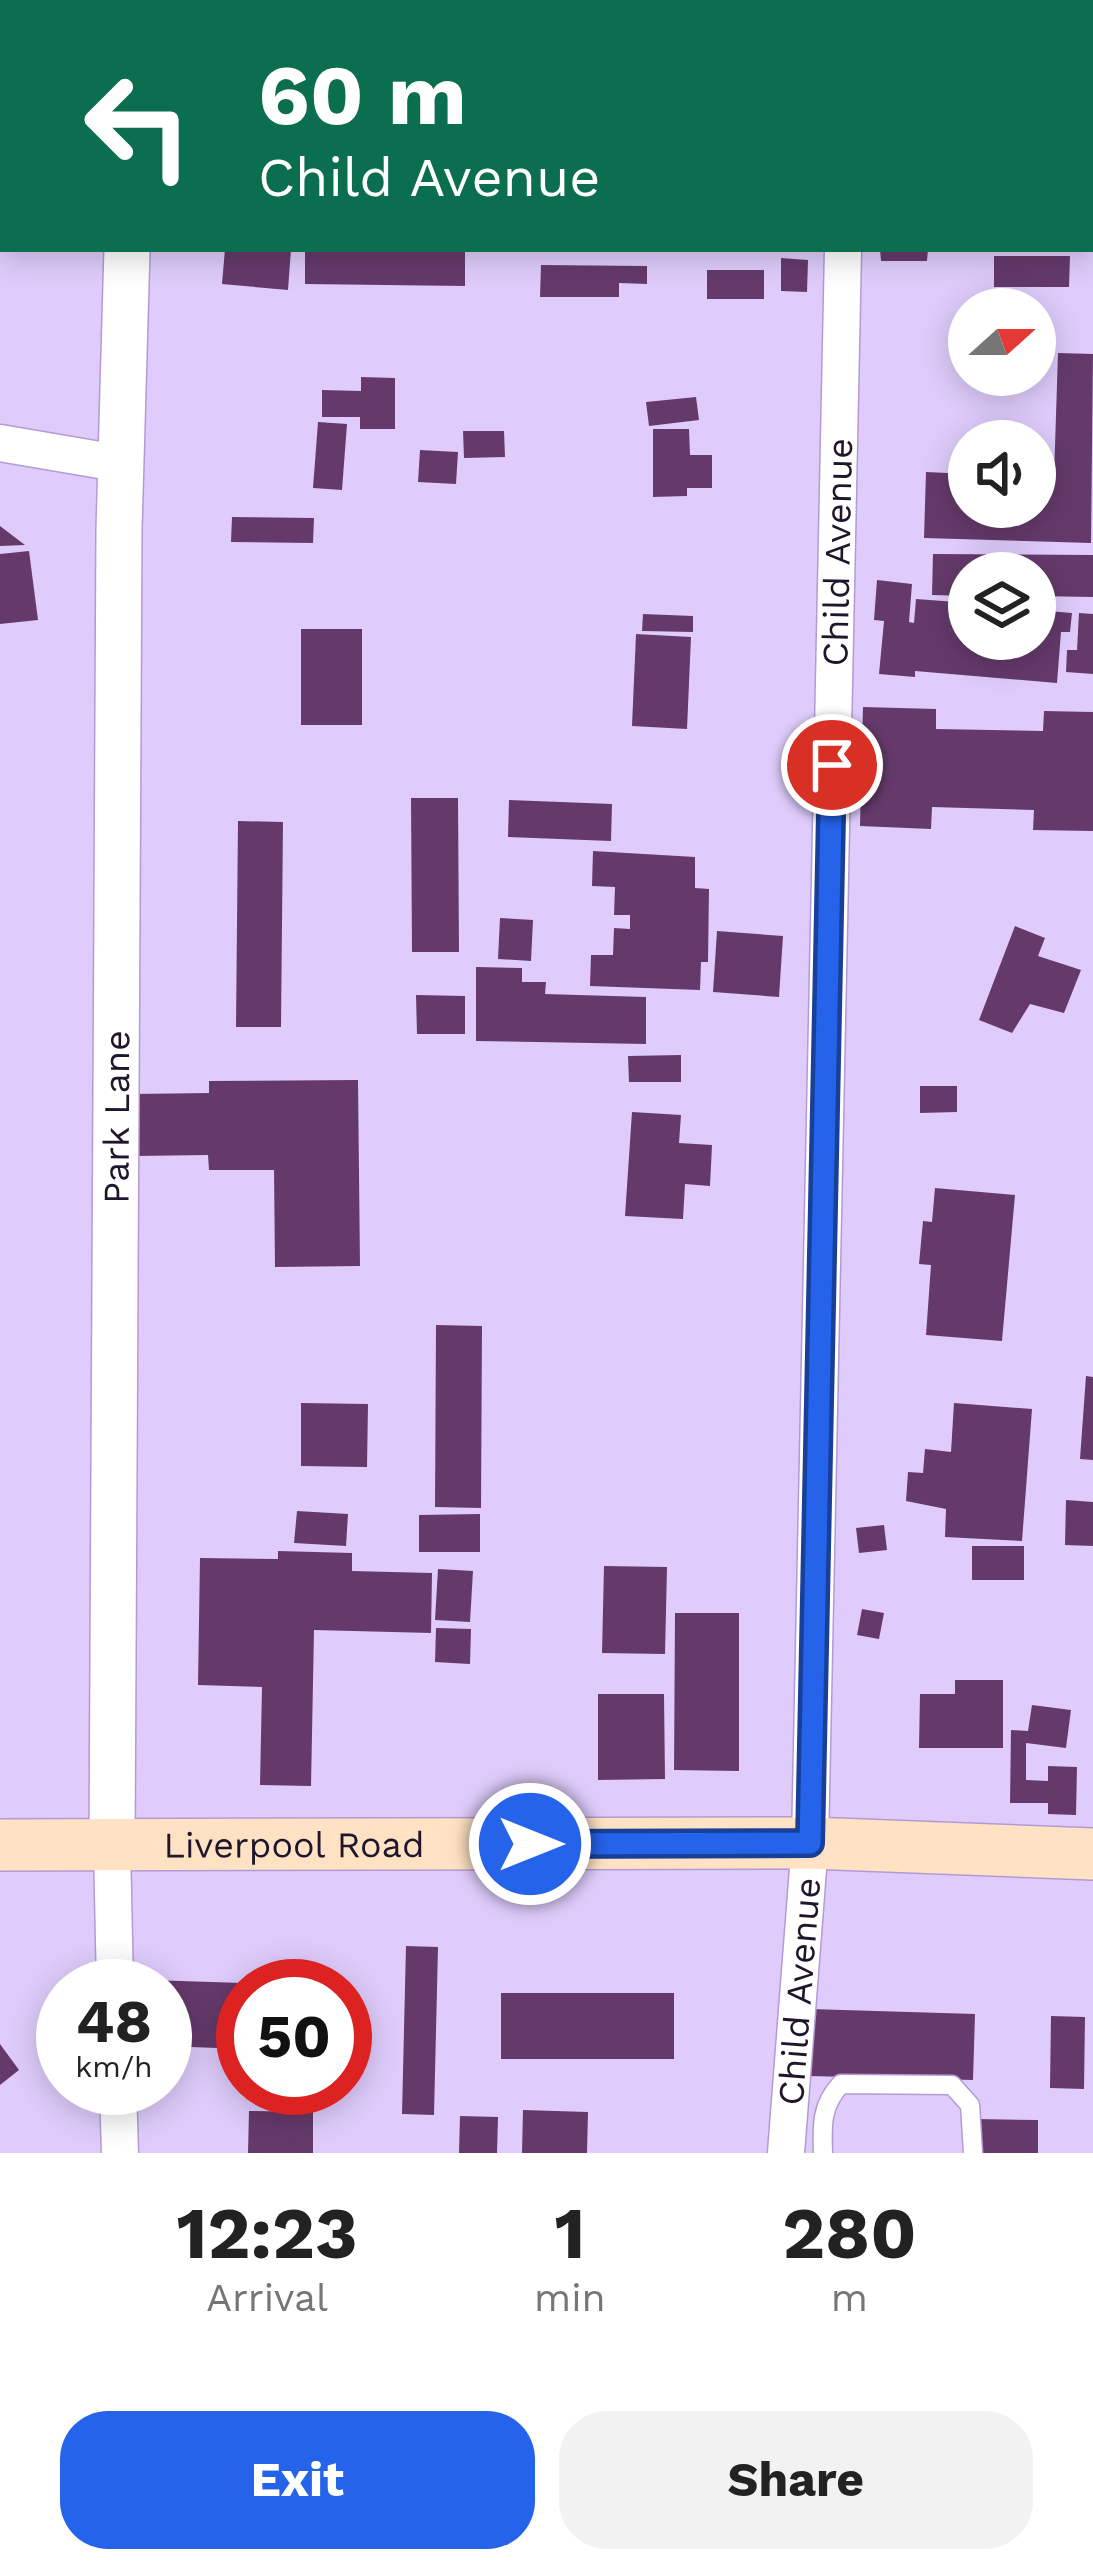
<!DOCTYPE html>
<html lang="en">
<head>
<meta charset="utf-8">
<style>
  :root { --surface:#fff; --page:#f2f2f2; --text:#222; --muted:#767676; --accent:#2563eb }
  body { margin:0; font-family:"Work Sans",sans-serif; background:var(--page); color:var(--text); height:100vh; display:flex; flex-direction:column; font-size:45px; white-space:nowrap }
  * { box-sizing:border-box; margin:0 }
  p { font-size:39px; color:var(--muted) }
  .icon { flex:none; width:66px; height:66px; fill:none; stroke:currentColor; stroke-width:2; stroke-linecap:round; stroke-linejoin:round }
  .map { position:relative; height:2153px; overflow:hidden }
  .panel { display:flex; flex-direction:column; background:var(--surface); flex:1 }
  .panel>* { flex:none }
  .top-card { position:absolute; left:0px; top:0px; width:1095px; height:252px; box-shadow:0 6px 30px #0003; background:#0b6e4f; color:#fff; overflow:hidden }
  .needle { width:78px; rotate:69deg }
  .controls { position:absolute; left:948px; top:288px; display:grid; gap:24px }
  .controls a { display:grid; place-items:center; width:108px; height:108px; border-radius:50%; background:var(--surface); box-shadow:0 6px 30px #0003; font-size:60px }
  .speed { position:absolute; left:36px; top:1959px; display:flex; gap:24px; font-size:60px; font-weight:700; text-align:center }
  .speed>* { display:grid; place-content:center; width:156px; height:156px; border-radius:50%; background:var(--surface); box-shadow:0 6px 30px #0003; line-height:1 }
  .speed small { font-size:30px; font-weight:400 }
  .speed .limit { border:18px solid #d22; background:#fff; color:#111 }
  .pin { position:absolute; display:grid; place-items:center; width:102px; height:102px; color:#fff; margin:-51px; border:6px solid #fff; border-radius:50%; box-shadow:0 3px 12px #0007 }
  .me { position:absolute; width:132px; margin:-66px; rotate:90deg; stroke-linejoin:round; filter:drop-shadow(0 0 9px #0008) }
  .turn { display:flex; align-items:center; gap:42px; height:252px; padding:0 60px; font-size:54px }
  .turn .icon { width:156px; height:156px; stroke-width:2.5 }
  .turn b { display:block; font-size:84px; line-height:102px }
  .eta { display:flex; justify-content:space-evenly; align-items:center; height:204px; text-align:center }
  .eta b { font-size:72px; font-weight:700; line-height:84px }
  .button { display:flex; gap:24px; margin-top:auto; padding:24px 60px }
  .button a { flex:1; height:138px; border-radius:48px; background:var(--accent); color:#fff; font-size:48px; font-weight:700; line-height:138px; text-align:center }
  .button a+a { background:var(--page); color:var(--text) }
  .map>svg:first-child { display:block }
  .building { fill:#653a6b }
  .lines { fill:none; stroke-linecap:round; stroke-linejoin:round }
  .service-casing { stroke:#b29bd4; stroke-width:21 }
  .minor-casing { stroke:#b29bd4; stroke-width:39 }
  .tertiary-casing { stroke:#b29bd4; stroke-width:48 }
  .secondary-casing { stroke:#b29bd4; stroke-width:54 }
  .service { stroke:#fff; stroke-width:18 }
  .minor { stroke:#fff; stroke-width:36 }
  .tertiary { stroke:#fff; stroke-width:45 }
  .secondary { stroke:#fee2c3; stroke-width:51 }
  .route-casing { stroke:#184099; stroke-width:30 }
  .route { stroke:#2563eb; stroke-width:21 }
  .labels { text-anchor:middle; stroke-width:12; stroke-linejoin:round; paint-order:stroke }
  .street-label { font-size:36px; fill:#1f162b; stroke:#e7def6 }
</style>
</head>
<body>
<div class="map">
<svg width="1093" height="2153" viewBox="0 0 1093 2153">
  <rect width="100%" height="100%" fill="#dfccfc"/>
  <g class="building">
    <path d="M225,249H291L288,290L222,284Z"/>
    <path d="M305,249H465V286L305,284Z"/>
    <path d="M880,249H928L927,261H881Z"/>
    <path d="M994,256H1070L1069,287H994Z"/>
    <path d="M781,258L808,260L807,292L781,291Z"/>
    <path d="M541,265L647,266V284L619,283V297H540Z"/>
    <rect x="707" y="270" width="57" height="29"/>
    <path d="M1058,353L1093,354L1091,543L924,538L926,472L969,474V507H1035V476L1054,477Z"/>
    <path d="M361,377L395,378V429H360V417H322V390L361,391Z"/>
    <path d="M696,397L699,420L649,426L646,402Z"/>
    <path d="M318,422L347,424L342,490L313,488Z"/>
    <path d="M653,429H689L690,455H712V488H687V496L653,497Z"/>
    <path d="M463,431H504L505,457L464,458Z"/>
    <path d="M420,450L458,452L456,484L418,482Z"/>
    <path d="M232,517L314,518L313,543L231,542Z"/>
    <path d="M0,526L25,545L0,546Z"/>
    <path d="M29,551L38,620L0,624V554Z"/>
    <path d="M933,554L1093,555V597L1035,596V573H969V596L932,595Z"/>
    <path d="M877,580L912,584L909,622L914,623L916,599L969,603V639H1035V610L1072,613L1070,632H1061L1057,683L915,671V677L879,674L884,621L874,620Z"/>
    <path d="M1079,613L1093,614V674L1066,672L1067,650H1077Z"/>
    <path d="M643,614L693,616V632L642,631Z"/>
    <rect x="301" y="629" width="61" height="96"/>
    <path d="M636,634L691,637L687,729L632,726Z"/>
    <path d="M863,707L936,709V729L1043,731L1044,711L1093,712V831L1033,830L1034,810L932,807L931,829L860,826Z"/>
    <path d="M411,798H458L459,952H412Z"/>
    <path d="M509,800L612,804L611,841L508,837Z"/>
    <path d="M238,821L283,822L281,1027H236Z"/>
    <path d="M593,851L695,857V888L709,889L708,962H701L700,990L590,986L591,955H613L614,928L630,929V915H614L615,887L592,886Z"/>
    <path d="M500,918L533,920L531,961L498,959Z"/>
    <path d="M1015,926L1045,938L1038,956L1081,970L1064,1013L1030,1004L1012,1033L979,1020Z"/>
    <path d="M717,931L783,936L779,997L713,992Z"/>
    <path d="M476,967L522,968V982H546L545,994L646,997V1044L476,1041Z"/>
    <path d="M416,995L465,996V1034H417Z"/>
    <path d="M681,1055V1082H629L628,1056Z"/>
    <path d="M358,1080L360,1266L275,1267L274,1170H209L208,1155L134,1156L133,1094L209,1093V1081Z"/>
    <path d="M920,1086H957V1112L920,1113Z"/>
    <path d="M632,1112L681,1115L679,1143L712,1145L710,1186L685,1184L683,1219L625,1216Z"/>
    <path d="M935,1188L1015,1195L1002,1341L926,1335L931,1265L919,1264L923,1221L932,1222Z"/>
    <path d="M436,1325L482,1326L481,1508L435,1507Z"/>
    <path d="M1086,1376L1093,1377V1460L1080,1459Z"/>
    <path d="M301,1403L368,1404L367,1467L301,1466Z"/>
    <path d="M954,1403L1032,1409L1022,1541L945,1537L946,1509L906,1501L908,1472L923,1473L925,1449L951,1452Z"/>
    <path d="M1066,1500L1093,1502V1546L1065,1545Z"/>
    <path d="M297,1511L348,1514L346,1546L294,1543Z"/>
    <path d="M480,1514V1552H419V1515Z"/>
    <path d="M884,1525L887,1550L859,1553L856,1528Z"/>
    <rect x="972" y="1546" width="52" height="34"/>
    <path d="M278,1551L352,1553V1571L432,1573L431,1633L314,1630L311,1786L260,1785L262,1687L198,1685L200,1558L278,1559Z"/>
    <path d="M604,1566L667,1567L665,1654L602,1653Z"/>
    <path d="M438,1569L473,1571L470,1622L435,1620Z"/>
    <path d="M862,1609L884,1613L879,1639L857,1635Z"/>
    <path d="M675,1613H739V1771L674,1770Z"/>
    <path d="M436,1628L471,1629L470,1664L435,1662Z"/>
    <path d="M955,1680H1003V1748H919L920,1694H955Z"/>
    <path d="M598,1694H664L665,1779L598,1780Z"/>
    <path d="M1032,1705L1071,1710L1066,1748L1026,1743V1780L1048,1781V1766L1077,1767L1076,1815L1048,1814V1803H1010L1011,1730L1028,1731Z"/>
    <path d="M406,1946L438,1947L434,2115L402,2114Z"/>
    <path d="M149,1980L243,1983V2049L165,2046V1986H149Z"/>
    <rect x="501" y="1993" width="173" height="66"/>
    <path d="M810,2009L975,2014L973,2080L809,2076Z"/>
    <path d="M1051,2016L1085,2017L1084,2089L1050,2088Z"/>
    <path d="M0,2044L19,2070L0,2085Z"/>
    <path d="M523,2110L588,2112L587,2153H522Z"/>
    <path d="M249,2111L313,2112V2153H248Z"/>
    <path d="M460,2116L498,2117L497,2153H459Z"/>
    <path d="M975,2119L1038,2120V2153H974Z"/>
  </g>
  <g class="lines">
    <g class="service-casing">
      <path id="service" d="M823,2153C822,2126 821,2105 841,2084L952,2085L970,2105L973,2153"/>
    </g>
    <g class="minor-casing">
      <g id="minor">
        <path d="M848,3V0"/>
        <path d="M0,443L123,464"/>
        <path d="M112,1846L115,1986"/>
        <path d="M118,2088L120,2153"/>
        <path id="s1" d="M786,2153L810,1843L843,249"/>
      </g>
    </g>
    <g class="tertiary-casing">
      <g id="tertiary">
        <path d="M132,3V0"/>
        <path id="s2" d="M112,1846L119,530L127,249"/>
      </g>
    </g>
    <g class="secondary-casing">
      <g id="secondary">
        <path id="s3" d="M0,1845L810,1843L1093,1854"/>
      </g>
    </g>
    <use href="#service" class="service"/>
    <use href="#minor" class="minor"/>
    <use href="#tertiary" class="tertiary"/>
    <use href="#secondary" class="secondary"/>
  </g>
  <g class="lines">
    <g class="route-casing">
      <path id="route" d="M530,1844L810,1843L832,765"/>
    </g>
    <use href="#route" class="route"/>
  </g>
  <g class="labels">
    <g class="street-label">
      <text dy="13" stroke="none"><textPath href="#s1" startOffset="1602">Child Avenue</textPath></text>
      <text dy="13" stroke="none"><textPath href="#s2" startOffset="729">Park Lane</textPath></text>
      <text dy="13" stroke="none"><textPath href="#s3" startOffset="294">Liverpool Road</textPath></text>
      <text dy="13" stroke="none"><textPath href="#s1" startOffset="162">Child Avenue</textPath></text>
    </g>
  </g>
</svg>
<div class="controls">
<a><svg class="needle" viewBox="-14 -14 28 28"><path d="M0-13l5 13h-10z" fill="#e53935"/><path d="M0 13l5-13h-10z" fill="#767676"/></svg></a>
<a><svg class="icon" aria-label="sound" viewBox="0 0 24 24"><path d="M4 9h4l5-4v14l-5-4H4zM17 9q2 3 0 6"/></svg></a>
<a><svg class="icon" aria-label="layers" viewBox="0 0 24 24"><path d="M12 4l9 5-9 5-9-5zM3 14l9 5 9-5"/></svg></a>
</div>
<div class="speed"><div>48<small>km/h</small></div><div class="limit">50</div></div>
<div class="pin" style="left:832px;top:765px;background:#d93025"><svg class="icon" aria-label="arrive" viewBox="0 0 24 24"><path d="M6 21V4h12l-3 4 3 4H6"/></svg></div>
<svg class="me" style="left:530px;top:1844px" viewBox="-20 -20 40 40"><circle r="17" fill="#2563eb" stroke="#fff" stroke-width="3"/><path d="M0-11L8 9 0 5-8 9z" fill="#fff"/></svg>
<div class="top-card">
<div class="turn"><svg class="icon" aria-label="left" viewBox="0 0 24 24"><path d="M17 20v-9H6M10 6l-5 5 5 5"/></svg><div><b>60 m</b>Child Avenue</div></div>
</div>
</div>
<section class="panel">
<div class="eta">
<div><b>12:23</b><p>Arrival</p></div>
<div><b>1</b><p>min</p></div>
<div><b>280</b><p>m</p></div>
</div>
<div class="button"><a>Exit</a><a>Share</a></div>
</section>
</body>
</html>
